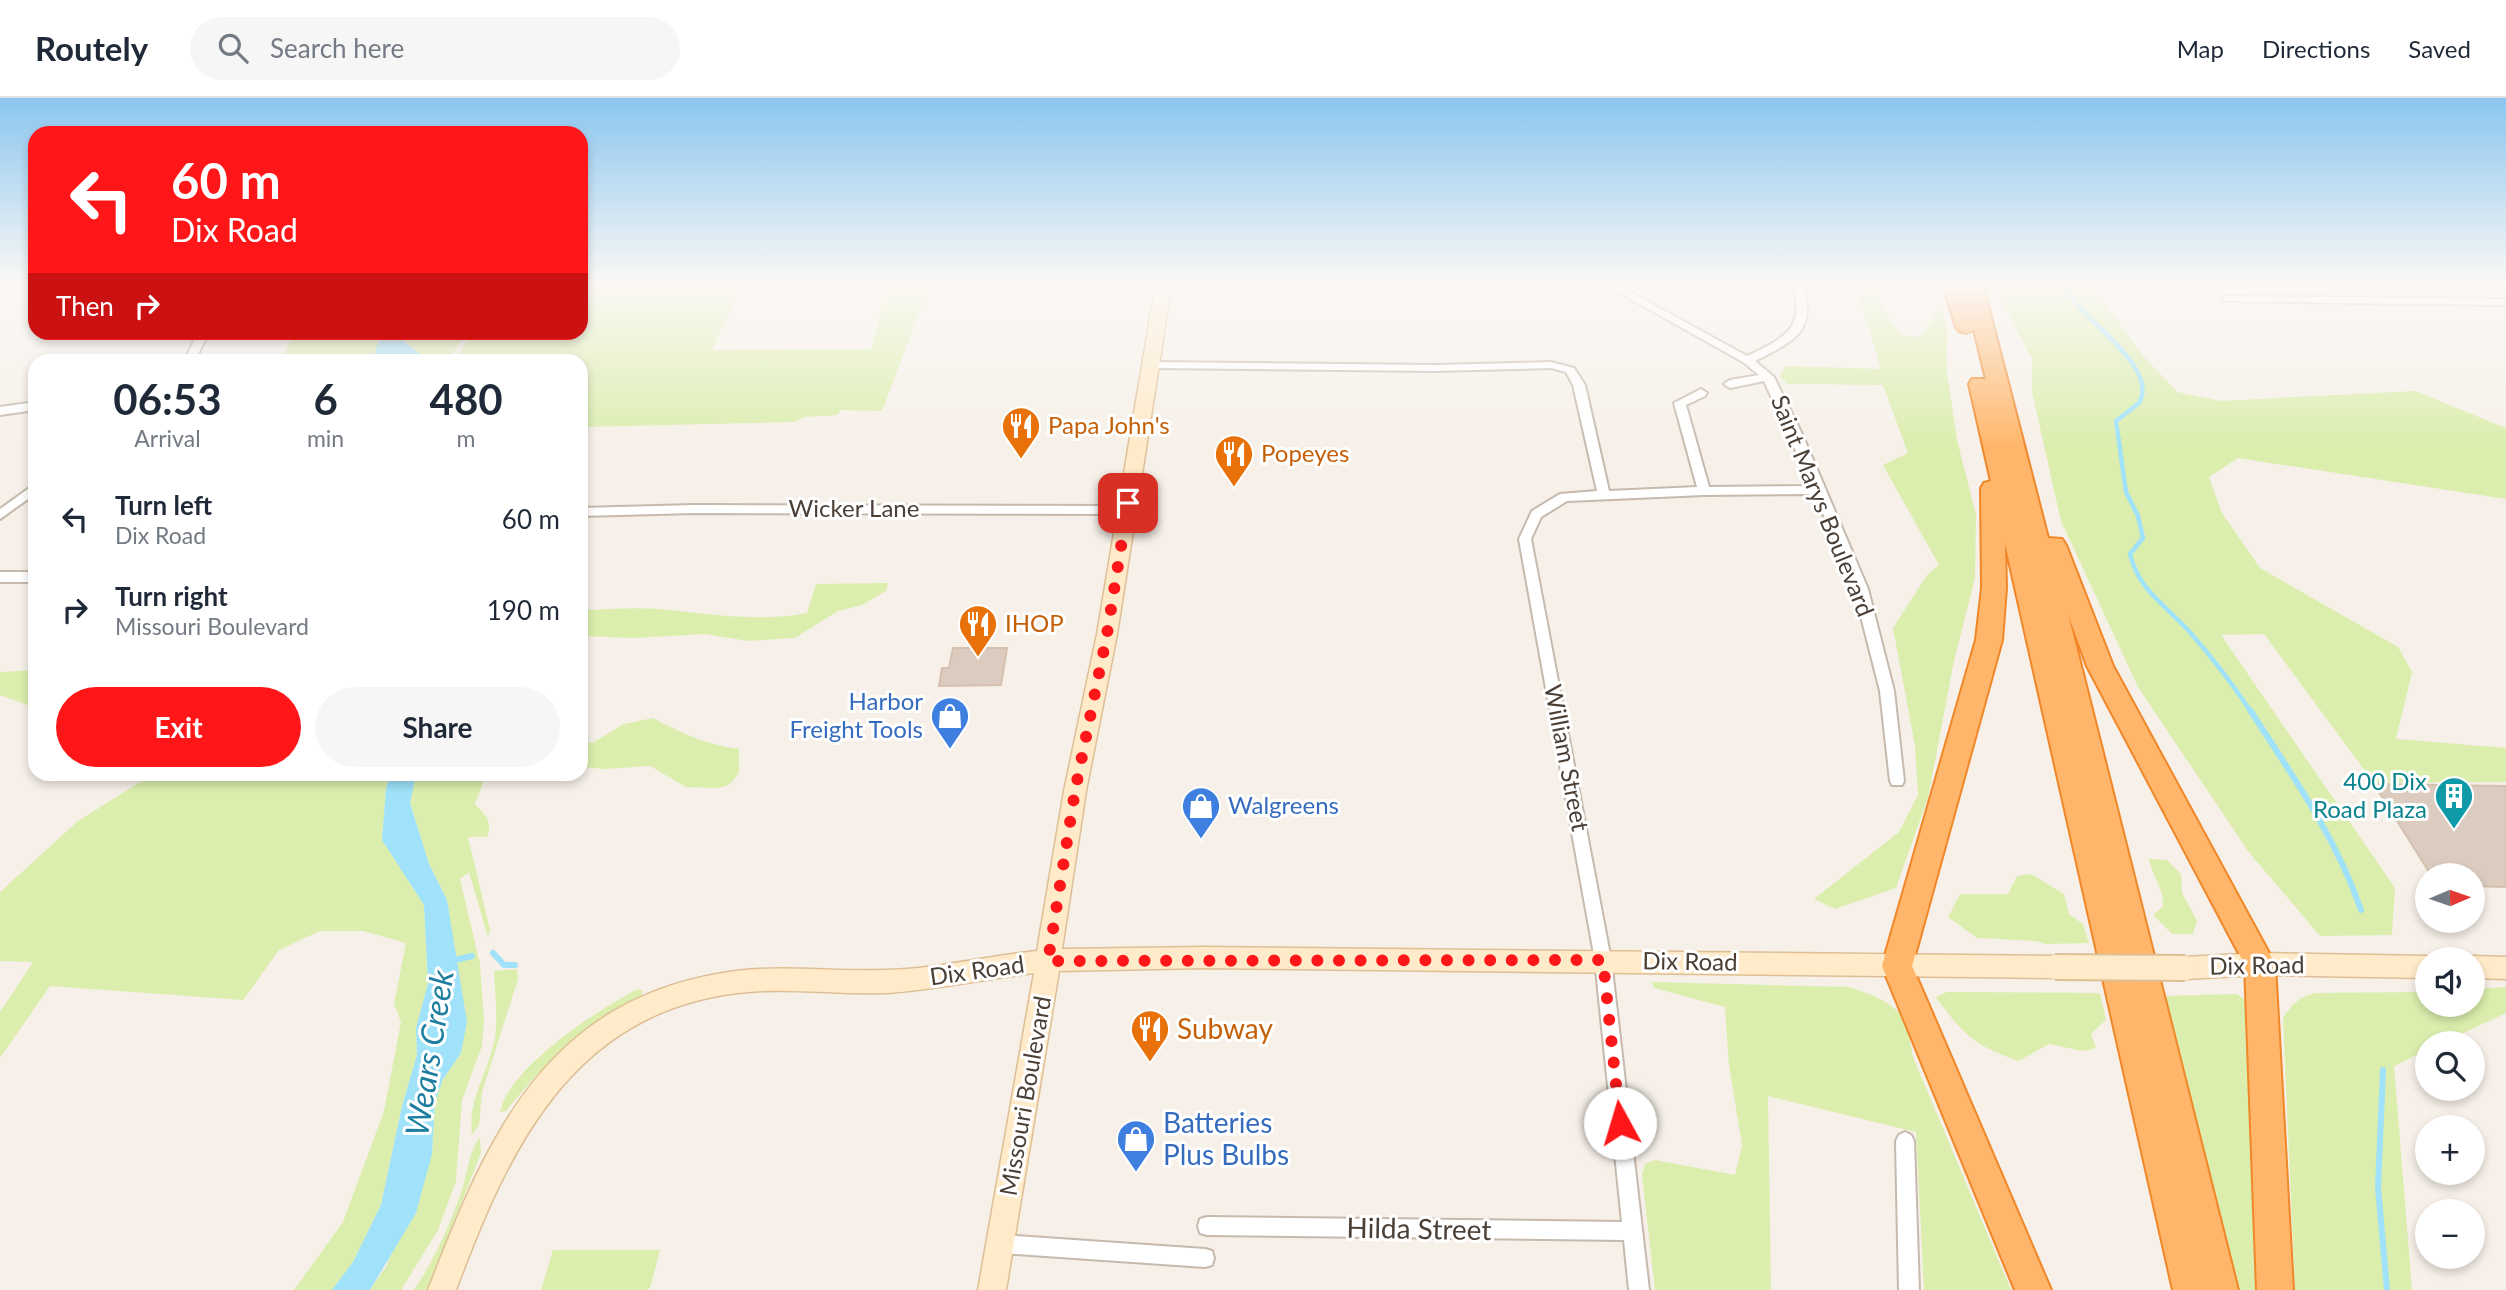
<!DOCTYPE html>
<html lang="en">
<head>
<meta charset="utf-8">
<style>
  :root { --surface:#fff; --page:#f6f6f7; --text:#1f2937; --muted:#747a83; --line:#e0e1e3; --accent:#ff1618 }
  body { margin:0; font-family:Lato,sans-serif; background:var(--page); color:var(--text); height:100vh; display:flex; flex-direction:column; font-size:26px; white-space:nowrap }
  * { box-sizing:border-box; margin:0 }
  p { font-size:23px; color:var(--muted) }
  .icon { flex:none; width:38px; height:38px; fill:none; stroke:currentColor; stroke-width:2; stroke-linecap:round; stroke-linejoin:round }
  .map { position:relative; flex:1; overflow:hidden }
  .panel { position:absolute; left:28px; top:256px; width:560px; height:427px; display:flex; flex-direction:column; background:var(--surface); border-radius:21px; box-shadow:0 4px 10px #0003 }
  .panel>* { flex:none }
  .banner { position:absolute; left:28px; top:28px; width:560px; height:214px; border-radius:21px; box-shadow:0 4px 10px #0003; background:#ff1618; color:#fff; overflow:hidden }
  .needle { width:46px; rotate:88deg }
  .controls { position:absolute; left:2415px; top:765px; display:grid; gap:14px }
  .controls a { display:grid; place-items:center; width:70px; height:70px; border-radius:50%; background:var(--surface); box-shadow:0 4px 10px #0003; font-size:35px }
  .pin { position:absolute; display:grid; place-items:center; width:60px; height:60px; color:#fff; margin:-30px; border-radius:14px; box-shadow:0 4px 10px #0006 }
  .me { position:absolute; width:77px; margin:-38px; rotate:354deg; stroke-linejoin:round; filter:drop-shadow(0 0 5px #0008) }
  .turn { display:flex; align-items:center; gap:24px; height:147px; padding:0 28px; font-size:32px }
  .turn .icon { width:91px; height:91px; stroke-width:2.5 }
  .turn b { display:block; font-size:49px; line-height:60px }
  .then { display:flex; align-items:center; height:66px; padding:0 28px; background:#0003; gap:14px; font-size:26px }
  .eta { display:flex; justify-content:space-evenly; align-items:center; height:119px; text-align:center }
  .eta b { font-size:42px; font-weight:700; line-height:49px }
  .action { display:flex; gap:14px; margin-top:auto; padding:14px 28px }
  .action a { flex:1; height:80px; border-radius:42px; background:var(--accent); color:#fff; font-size:28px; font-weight:700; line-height:80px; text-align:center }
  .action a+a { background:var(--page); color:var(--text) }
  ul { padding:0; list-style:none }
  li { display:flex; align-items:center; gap:21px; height:91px; padding:0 28px }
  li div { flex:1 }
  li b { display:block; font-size:26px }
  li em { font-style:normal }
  header { display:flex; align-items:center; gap:42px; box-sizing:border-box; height:98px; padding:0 35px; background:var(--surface); border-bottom:2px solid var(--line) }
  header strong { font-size:33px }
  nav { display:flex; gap:38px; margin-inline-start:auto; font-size:24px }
  .search { width:490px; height:63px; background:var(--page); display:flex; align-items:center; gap:18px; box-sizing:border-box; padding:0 24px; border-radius:38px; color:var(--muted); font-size:26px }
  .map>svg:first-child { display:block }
  .green { fill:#dbeead }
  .water { fill:#9fe2f9 }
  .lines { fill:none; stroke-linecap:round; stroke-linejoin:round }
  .stream-far1 { stroke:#9fe2f9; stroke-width:4.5 }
  .stream { stroke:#9fe2f9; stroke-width:6 }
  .building { fill:#dcccbf; stroke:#d5c0af; stroke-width:2 }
  .street-casing { stroke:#c6b9ad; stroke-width:4 }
  .secondary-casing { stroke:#debf95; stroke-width:3 }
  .highway-casing { stroke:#f08729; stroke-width:4 }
  .street { fill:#fff; fill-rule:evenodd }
  .secondary { fill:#ffeac9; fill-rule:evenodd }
  .highway { fill:#ffb66a; fill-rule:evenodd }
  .secondary-bridge-casing { stroke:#debf95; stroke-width:28; stroke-linecap:butt }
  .secondary-bridge { stroke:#ffeac9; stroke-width:24 }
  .route { stroke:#ff1618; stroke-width:12; stroke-dasharray:0 21.6 }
  .labels { text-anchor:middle; stroke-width:6; stroke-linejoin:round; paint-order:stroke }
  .food-label { font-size:24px; fill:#c56008; stroke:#fff; text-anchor:start }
  .street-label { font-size:24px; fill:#4b3f36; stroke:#fff }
  .shop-label { font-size:24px; fill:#366cbe; stroke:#fff; text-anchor:end }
  .culture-label { font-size:24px; fill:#0d838f; stroke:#fff; text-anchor:end }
  .near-food-label { font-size:28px; fill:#c56008; stroke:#fff; text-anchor:start }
  .near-shop-label { font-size:28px; fill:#366cbe; stroke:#fff; text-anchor:start }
  .near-street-label { font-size:28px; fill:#4b3f36; stroke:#fff }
  .near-water-label { font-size:32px; font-style:italic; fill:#1e7ea0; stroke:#fff }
</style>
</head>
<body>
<header>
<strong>Routely</strong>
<div class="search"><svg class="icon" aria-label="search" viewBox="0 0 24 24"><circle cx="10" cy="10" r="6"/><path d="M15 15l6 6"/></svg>Search here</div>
<nav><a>Map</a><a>Directions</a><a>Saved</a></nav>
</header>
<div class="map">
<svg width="2506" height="1192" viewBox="0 0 2506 1192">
  <rect width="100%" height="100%" fill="#f6f0e8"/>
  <g class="green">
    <path d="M581,184H743L712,252L871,251L882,209L895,184H931L882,313L840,312L838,317L805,319L793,324L581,329V262H454L473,235L581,234Z"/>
    <path d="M1855,184H1898L1888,187L1879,205L1901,237L1920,239L1940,210L1947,227V273L1957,342L1976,417L1975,480L1954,563L1928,700L1896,790L1835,811L1814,801L1899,734L1918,697L1915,648L1893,530L1927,477L1939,467L1883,367L1908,355L1883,287L1788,286L1779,278L1786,268L1881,271Z"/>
    <path d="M1996,184H2089L2145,260L2178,294L2220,303L2415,293L2506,330V401L2238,360L2209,379L2222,415L2260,470L2398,549L2412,574L2396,641L2506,650V684L2374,685L2264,536L2221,537L2395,790L2392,837L2320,838L2248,753L2138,589L2061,423L2032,294V261L2006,211Z"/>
    <path d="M294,235H381L373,262H282Z"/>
    <path d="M407,235H467L448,262H422L421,257L405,244Z"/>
    <path d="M888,485L886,493L862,507L838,513L795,540L748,543L705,536L634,540L581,538V512C606,512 632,509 657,511C707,515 757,525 807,515L816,486Z"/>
    <path d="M35,572V610L0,597V574Z"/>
    <path d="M653,620C681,635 707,647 739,651V675L729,687L717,690L686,689L650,668L604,671L581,669V642L592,645L624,626Z"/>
    <path d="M148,676H390L386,691L382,742L424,807L428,886L416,930L417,957L402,1008L381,1107L353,1164L332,1192H294L343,1124L384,1013L401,924L394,906L406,845L363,833H320L279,852L243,902L50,888L0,960V914L33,864L0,863V794L78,723L145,681Z"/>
    <path d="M416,676H492L485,679L475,706C485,717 493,723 487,739H468L490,832L488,839L469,774L460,781L480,866L484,923L482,948L462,1002L456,1083L438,1132L401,1192H370L386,1169L432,1056L435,1004L443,981L461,955L456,863L447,802L429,766L410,705Z"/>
    <path d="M2149,761L2167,762L2181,776L2182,795L2197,823L2193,836H2172L2153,817L2163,808C2164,789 2152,779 2149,761Z"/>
    <path d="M2031,776L2064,796L2069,816L2083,826L2089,845L2045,846L2037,843L1977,840L1948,819L1960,796H2008L2017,778Z"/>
    <path d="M517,871L518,881L482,994L479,1027L472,1037C467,1001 489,974 495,940C498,918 495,895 494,873Z"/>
    <path d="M1652,884L1848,889C1866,894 1892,903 1902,919C1909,929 1910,947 1913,959L2011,1192H1924L1916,1034L1768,998L1771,1192H1655L1642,1077L1645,1066L1655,1062L1735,1077L1742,1047L1729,967L1725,909L1654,890Z"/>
    <path d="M2506,889V915L2442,945H2427V952L2394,968L2412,1192H2295L2283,920C2292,906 2298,900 2315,895L2427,894V906H2473V891Z"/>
    <path d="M638,891L643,893L641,899C585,926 544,965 506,1013L500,1014C509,969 599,911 638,891Z"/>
    <path d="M1947,894L2100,895L2106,922L2091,936L2096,950L2083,953L2049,946L2018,963C1974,947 1963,937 1936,899Z"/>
    <path d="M2237,896L2245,902L2253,917L2250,1012L2266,1192H2235L2164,898Z"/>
    <path d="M480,1039L481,1055L427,1192H414C434,1162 449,1129 461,1095C468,1076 468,1054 480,1039Z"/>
    <path d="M553,1152H660L650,1190L646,1192H541Z"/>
  </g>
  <g class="water">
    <path d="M381,234L407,235L405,244L421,257L422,262H373Z"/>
    <path d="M390,676H416L410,705L429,766L447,802L467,924L461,955L443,981L435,1004L432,1056L416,1115L370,1192H332L353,1164L381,1107L402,1008L417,957L416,930L428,886L424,807L382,742L386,691Z"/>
  </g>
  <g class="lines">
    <path class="stream-far1" d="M2060,184C2068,194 2075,205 2084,214C2102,234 2157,275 2139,305L2116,323L2126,394L2138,418L2143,440L2130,456C2138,491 2165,507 2188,532C2211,558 2232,585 2251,614"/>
    <g class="stream">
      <path d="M2250,612C2292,677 2336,739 2361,812"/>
      <path d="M493,855L504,867H515"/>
      <path d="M451,863L472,858"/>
      <path d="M2383,972L2378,1089L2387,1192"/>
    </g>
  </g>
  <g class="building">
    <path d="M953,550H1007L1001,587L939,588L942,570H949Z"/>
    <path d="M2374,686L2506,688V789L2473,788V777H2431Z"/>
  </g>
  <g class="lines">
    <g class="street-casing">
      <g id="street">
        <path d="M1600,184H1612L1747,258C1786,239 1806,231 1792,184H1802C1818,234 1795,242 1755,263L1774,279L1802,336L1868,491L1894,593L1904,683L1902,687H1892L1890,683L1880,593L1854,491L1815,396L1704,397L1567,403L1541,419L1531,441L1611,862L1649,1192H1629L1624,1142L1207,1137L1200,1135L1198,1128L1200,1121L1207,1119L1622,1124L1595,862L1519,441L1532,413L1560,396L1597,393L1573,287L1566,274L1551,270L1435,273L1151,270L1145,267L1151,264L1435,267L1551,264L1574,270L1585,287L1609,393L1697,389L1674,305L1701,291L1707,295L1705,298L1686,307L1709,389L1812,388L1764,283L1730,290L1724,286L1730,282L1759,277L1743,264Z"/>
        <path d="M2227,198L2506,201V207L2223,203V199Z"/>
        <path d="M198,234H209L195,262H185Z"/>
        <path d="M35,304V312L0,317V309Z"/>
        <path d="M35,386V396L0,421V411Z"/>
        <path d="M694,407L1127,408L1133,412L1127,416L694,415L581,418V410Z"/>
        <rect x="0" y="474" width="35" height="10"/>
        <path d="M1905,1034L1911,1037L1914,1043L1919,1192H1899L1896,1043L1899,1037Z"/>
        <path d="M1000,1137L1205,1151L1212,1153L1214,1160L1212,1167L1205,1169L1000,1155L993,1153L991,1146L993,1139Z"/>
      </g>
    </g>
    <g class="secondary-casing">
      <g id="secondary">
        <path d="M1156,184H1172L1117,536L1086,693L1062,851L1204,849L2055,858L2064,861L2067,869L2064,877L2055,880L1968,879L1204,870L1059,873L1006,1192H978L1034,875C984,881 936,892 887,895C837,897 787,889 738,895C571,915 508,1052 456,1192H428C489,1034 548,898 736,873C785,867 836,874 885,872C936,871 986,858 1037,853L1064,693L1097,536Z"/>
        <path d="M2260,855L2427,858L2435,861H2427V880L2260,877L2185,881L2176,878L2173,870L2176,862L2185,859Z"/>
        <path d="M2473,858L2506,859V881L2473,880V861H2465Z"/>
      </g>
    </g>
    <g class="highway-casing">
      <path id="highway" d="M1942,184H1962L1963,188L1962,184H1982L2048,440L2062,441L2066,447L2113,568L2275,866L2293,1192H2257L2245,867L2087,568L2068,516L2238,1192H2173L2005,445L2006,490L2002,542L1912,868L2051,1192H2015L1882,868L1976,542L1982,490L1981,390L1984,385L1991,383L1969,286L1972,281H1986L1974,232L1966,235L1959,233L1956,229Z"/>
    </g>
    <use href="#street" class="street"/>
    <use href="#secondary" class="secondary"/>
    <use href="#highway" class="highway"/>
    <g class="secondary-bridge-casing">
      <path id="secondary-bridge" d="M2055,869L2185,870"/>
    </g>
    <use href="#secondary-bridge" class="secondary-bridge"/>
  </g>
  <linearGradient id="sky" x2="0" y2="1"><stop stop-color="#8bc6ef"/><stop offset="0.53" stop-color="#fbf8f5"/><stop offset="1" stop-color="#fbf8f5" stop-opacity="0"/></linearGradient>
  <rect width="2506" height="350" fill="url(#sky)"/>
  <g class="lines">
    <path class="route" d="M1128,405L1107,536L1075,693L1048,863L1603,862L1620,1025"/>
  </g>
  <defs>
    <g id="restaurant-pin" transform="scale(2.0125)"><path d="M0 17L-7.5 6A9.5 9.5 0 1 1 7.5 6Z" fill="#e8710a" stroke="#fff"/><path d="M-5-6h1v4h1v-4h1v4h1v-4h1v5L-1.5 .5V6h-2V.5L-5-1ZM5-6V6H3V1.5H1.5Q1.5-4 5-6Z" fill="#fff"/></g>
    <g id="shop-pin" transform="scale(2.0125)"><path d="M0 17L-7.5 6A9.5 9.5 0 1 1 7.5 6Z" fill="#3f7fe0" stroke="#fff"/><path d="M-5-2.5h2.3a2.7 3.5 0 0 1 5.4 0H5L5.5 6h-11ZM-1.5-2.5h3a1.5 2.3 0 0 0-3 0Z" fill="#fff"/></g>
    <g id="building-pin" transform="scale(2.0125)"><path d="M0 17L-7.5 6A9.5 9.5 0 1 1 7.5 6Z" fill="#0f9aa8" stroke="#fff"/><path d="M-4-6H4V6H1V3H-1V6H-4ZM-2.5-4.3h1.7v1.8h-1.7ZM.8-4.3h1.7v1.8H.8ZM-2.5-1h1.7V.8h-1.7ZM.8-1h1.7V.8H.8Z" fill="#fff"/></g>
  </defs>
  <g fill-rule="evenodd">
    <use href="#restaurant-pin" x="1021" y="328"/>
    <use href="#restaurant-pin" x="1234" y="356"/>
    <use href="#restaurant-pin" x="978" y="526"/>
    <use href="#shop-pin" x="950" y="618"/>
    <use href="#building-pin" x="2454" y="698"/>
    <use href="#shop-pin" x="1201" y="708"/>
    <use href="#restaurant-pin" x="1150" y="931"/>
    <use href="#shop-pin" x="1136" y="1041"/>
  </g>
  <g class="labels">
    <g class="food-label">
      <text x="1048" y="336">Papa John's</text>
      <text x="1261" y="364">Popeyes</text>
      <text x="1005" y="534">IHOP</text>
    </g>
    <g class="street-label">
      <text transform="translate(1822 408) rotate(68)" y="8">Saint Marys Boulevard</text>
      <text x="854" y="419">Wicker Lane</text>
      <text transform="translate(1566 660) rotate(79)" y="8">William Street</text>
      <text transform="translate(1690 864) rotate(1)" y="8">Dix Road</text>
      <text transform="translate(2257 868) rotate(-1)" y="8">Dix Road</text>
      <text transform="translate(977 873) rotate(-8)" y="8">Dix Road</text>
      <text transform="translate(1026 998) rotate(-80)" y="8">Missouri Boulevard</text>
    </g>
    <g class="shop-label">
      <text x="923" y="612">Harbor<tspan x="923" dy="28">Freight Tools</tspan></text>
      <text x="1228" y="716" text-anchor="start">Walgreens</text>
    </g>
    <g class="culture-label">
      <text x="2427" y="692">400 Dix<tspan x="2427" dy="28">Road Plaza</tspan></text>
    </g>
    <g class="near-food-label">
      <text x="1177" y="941">Subway</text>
    </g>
    <g class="near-shop-label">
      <text x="1163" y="1035">Batteries<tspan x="1163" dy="32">Plus Bulbs</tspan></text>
    </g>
    <g class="near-street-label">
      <text transform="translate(1419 1131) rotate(1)" y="10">Hilda Street</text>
    </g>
    <g class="near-water-label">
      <text transform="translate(430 955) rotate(-81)" y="11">Wears Creek</text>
    </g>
  </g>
</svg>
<div class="controls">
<a><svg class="needle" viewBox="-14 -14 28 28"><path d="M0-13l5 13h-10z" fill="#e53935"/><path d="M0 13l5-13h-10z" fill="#747a83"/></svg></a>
<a><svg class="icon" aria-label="sound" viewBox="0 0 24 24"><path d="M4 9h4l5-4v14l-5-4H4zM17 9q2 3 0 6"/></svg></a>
<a><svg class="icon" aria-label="search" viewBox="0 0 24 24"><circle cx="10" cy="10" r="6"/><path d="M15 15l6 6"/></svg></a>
<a>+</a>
<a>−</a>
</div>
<div class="pin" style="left:1128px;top:405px;background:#d93025"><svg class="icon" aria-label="arrive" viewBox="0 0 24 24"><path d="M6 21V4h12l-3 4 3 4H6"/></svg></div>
<svg class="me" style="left:1620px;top:1025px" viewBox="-20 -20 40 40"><circle r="19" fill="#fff"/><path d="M0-13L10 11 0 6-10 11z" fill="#ff1618"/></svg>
<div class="banner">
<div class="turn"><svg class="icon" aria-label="left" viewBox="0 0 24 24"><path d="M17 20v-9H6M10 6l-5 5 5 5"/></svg><div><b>60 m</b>Dix Road</div></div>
<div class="then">Then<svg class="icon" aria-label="right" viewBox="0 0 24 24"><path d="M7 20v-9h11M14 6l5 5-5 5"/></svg></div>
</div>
<section class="panel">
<div class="eta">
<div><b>06:53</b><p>Arrival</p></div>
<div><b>6</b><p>min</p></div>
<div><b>480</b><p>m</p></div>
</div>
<ul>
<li><svg class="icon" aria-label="left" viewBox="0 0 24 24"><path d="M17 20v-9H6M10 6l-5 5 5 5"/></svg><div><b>Turn left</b><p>Dix Road</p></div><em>60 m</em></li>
<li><svg class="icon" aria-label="right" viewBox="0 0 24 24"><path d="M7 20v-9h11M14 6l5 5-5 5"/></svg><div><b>Turn right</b><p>Missouri Boulevard</p></div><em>190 m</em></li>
</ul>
<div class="action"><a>Exit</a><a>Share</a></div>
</section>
</div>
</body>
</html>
